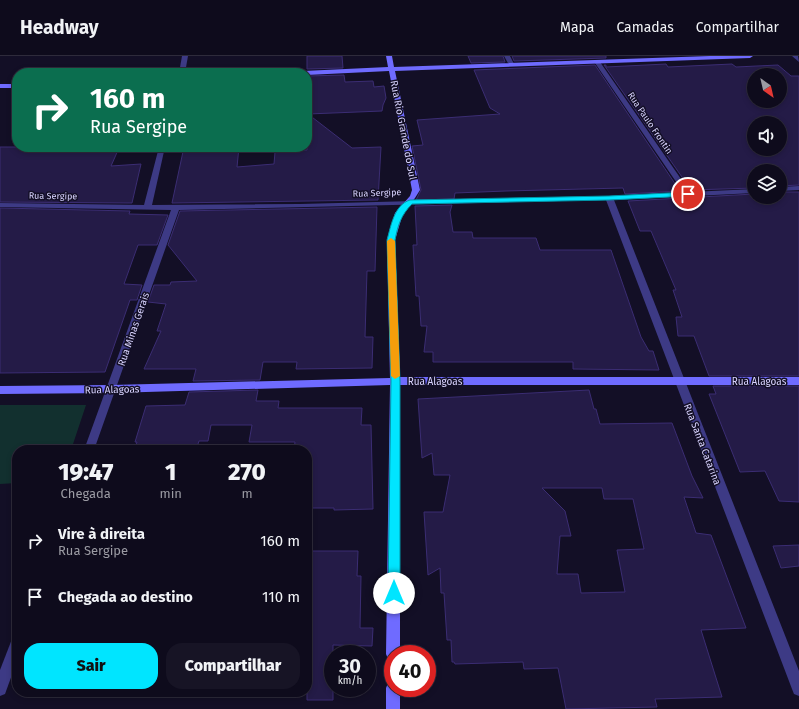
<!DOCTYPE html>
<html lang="pt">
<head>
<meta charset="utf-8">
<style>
  :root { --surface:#0e0b1c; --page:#171425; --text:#f1f3f6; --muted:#9b9ba3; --line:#2e2b3b; --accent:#00e5ff }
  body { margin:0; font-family:"Fira Sans",sans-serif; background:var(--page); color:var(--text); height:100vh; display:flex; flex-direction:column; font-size:15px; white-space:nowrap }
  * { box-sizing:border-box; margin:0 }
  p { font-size:13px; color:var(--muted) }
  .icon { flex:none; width:22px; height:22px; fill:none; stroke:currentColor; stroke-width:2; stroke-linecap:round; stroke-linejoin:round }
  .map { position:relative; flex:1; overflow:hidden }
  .details { position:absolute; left:12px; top:389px; width:300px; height:252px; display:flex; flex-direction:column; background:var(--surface); border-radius:16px; box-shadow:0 2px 6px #0003,0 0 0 1px var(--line) }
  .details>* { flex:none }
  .top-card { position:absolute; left:12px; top:12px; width:300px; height:84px; border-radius:16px; box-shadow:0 2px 6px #0003,0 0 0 1px var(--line); background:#0b6e4f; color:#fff; overflow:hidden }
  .needle { width:26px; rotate:146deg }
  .fabs { position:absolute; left:747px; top:12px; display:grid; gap:8px }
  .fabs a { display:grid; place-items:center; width:40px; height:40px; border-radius:50%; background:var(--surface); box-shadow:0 2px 6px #0003,0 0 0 1px var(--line); font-size:20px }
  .speed { position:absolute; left:324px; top:589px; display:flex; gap:8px; font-size:20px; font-weight:700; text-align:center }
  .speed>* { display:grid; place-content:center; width:52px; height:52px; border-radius:50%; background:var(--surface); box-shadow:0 2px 6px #0003,0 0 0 1px var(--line); line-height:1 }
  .speed small { font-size:10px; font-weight:400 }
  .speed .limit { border:6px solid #d22; background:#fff; color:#111 }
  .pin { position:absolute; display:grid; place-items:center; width:34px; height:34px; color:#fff; margin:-17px; border:2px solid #fff; border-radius:50%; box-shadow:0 1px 4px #0007 }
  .me { position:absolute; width:44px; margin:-22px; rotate:0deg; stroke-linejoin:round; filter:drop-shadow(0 0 3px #0008) }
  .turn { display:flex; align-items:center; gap:14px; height:84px; padding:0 12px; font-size:18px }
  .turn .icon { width:52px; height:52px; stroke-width:2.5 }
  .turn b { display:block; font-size:28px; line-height:34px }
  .eta { display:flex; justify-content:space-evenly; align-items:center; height:68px; text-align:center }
  .eta b { font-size:24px; font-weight:800; line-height:28px }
  .action { display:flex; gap:8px; margin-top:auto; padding:8px 12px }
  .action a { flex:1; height:46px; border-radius:16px; background:var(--accent); color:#111; font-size:16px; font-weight:800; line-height:46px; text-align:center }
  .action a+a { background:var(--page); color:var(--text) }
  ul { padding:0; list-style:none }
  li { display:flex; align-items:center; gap:12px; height:56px; padding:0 12px }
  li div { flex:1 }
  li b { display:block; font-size:15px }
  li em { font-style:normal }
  header { display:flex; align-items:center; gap:24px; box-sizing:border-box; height:56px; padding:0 20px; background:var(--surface); border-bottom:1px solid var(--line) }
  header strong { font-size:19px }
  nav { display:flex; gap:22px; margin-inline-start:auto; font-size:14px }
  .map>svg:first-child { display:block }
  .green { fill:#12302f }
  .building { fill:#241b47; stroke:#3b2d73; fill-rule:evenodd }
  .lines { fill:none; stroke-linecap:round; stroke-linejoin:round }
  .lane { fill:#3d3a85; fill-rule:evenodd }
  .street { fill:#3d3a85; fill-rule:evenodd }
  .secondary { fill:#6f6bff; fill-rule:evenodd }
  .route { fill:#00e5ff; stroke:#0095a6 }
  .slow { fill:#f59e0b }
  .labels { text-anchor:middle; stroke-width:3; stroke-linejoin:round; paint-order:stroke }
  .far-street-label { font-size:9px; fill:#d9d4ff; stroke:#130f26 }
  .street-label { font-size:10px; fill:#d9d4ff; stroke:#130f26 }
</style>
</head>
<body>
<header>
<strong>Headway</strong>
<nav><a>Mapa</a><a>Camadas</a><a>Compartilhar</a></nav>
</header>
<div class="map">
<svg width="799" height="653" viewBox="0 0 799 653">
  <rect width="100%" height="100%" fill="#130f26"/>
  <path class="green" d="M0,349H86L71,394H17V427L0,428Z"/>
  <g class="building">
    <path d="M307,0H342L343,12L307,13Z"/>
    <path d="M468,0H503L505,6L471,7Z"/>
    <path d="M512,0H606V2L514,5Z"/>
    <path d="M666,8L668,11L732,8L736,11L778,9L791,20H799V129L780,130V115H754V132L691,134L604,9H606V11ZM754,19H780V45H754ZM754,67H780V93H754Z"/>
    <path d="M595,9L680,135L625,138L623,132L506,135L455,137L454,143L416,144L421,134L412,90L423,89L417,64L500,58L490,52L474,14Z"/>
    <path d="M344,19L345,26L373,25L374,31L384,30L386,42L383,49L382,55L308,58L352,92L381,91L378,144L172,147L184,91H239L237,111L274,108L275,96L307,94V20Z"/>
    <path d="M0,91H42L40,96L119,92L111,110L141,108L132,147L0,146Z"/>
    <path d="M780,136H799V320H709L694,280H678L676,261H682L673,234H676L651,175H640L628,145L754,138V141H780Z"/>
    <path d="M452,149L450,156L453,176H472L473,182H536L540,194H611L641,281L649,295H653L659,314L573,313V306H433V296H424L427,270H421L419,240H416L413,189H417L415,150Z"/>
    <path d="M377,151L375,215H367L365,281H373L372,312L296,313L297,306H263L260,324L193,325L196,313H144L161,275H157L166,248L148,246L154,229H170L171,226L197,225L168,189L180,155Z"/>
    <path d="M0,152L130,155L129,158L168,159L157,189H138L124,228L142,229L137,244H130L105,316L0,317Z"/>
    <path d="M713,330H799V446L779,445L765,415L740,416L709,338H716Z"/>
    <path d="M258,334L256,345H279L278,352H362L361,369H371L373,453L334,454V452H307V394H294L295,386H249L252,369H211L208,385H199L196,394H134L137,386H135L146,350L185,349L189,336Z"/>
    <path d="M589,334L594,353H596L600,368L672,367L692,420L703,442L684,441L696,477L711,479L746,572L701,574L722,641L655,643L657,651L566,653L558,612L524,613L523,606L455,608L454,606H452L451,584H447L444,537H441L440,512L428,519L424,456H443L450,419H434L432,397L422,402L418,343ZM542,432H602L604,443H633L644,493L617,494L625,536L581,537L578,518H557L560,480H571L565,455Z"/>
    <path d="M799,489V510L781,512L773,490Z"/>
    <path d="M307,495H358L357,520H361L360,572H373L372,590L333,589V644H307Z"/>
  </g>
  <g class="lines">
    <path class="lane" d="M504,0H510L514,8L513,9H509Z"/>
    <g class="street">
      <path d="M182,0H188L185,17H179Z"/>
      <path d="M792,0H798L799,6Z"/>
      <path d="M598,5L600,6L690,136L754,133V137L614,144L799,615V640L794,638L792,633L606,144L179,154L94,394H84L171,154L0,151V147L144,149L159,91H165L152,149L300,148L609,140L683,136L595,7Z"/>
      <path d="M799,130V134L780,135V131Z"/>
      <path d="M17,581V605L5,638L0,640V614L12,583Z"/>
    </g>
    <g class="secondary">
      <path d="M386,0H392L394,11L710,0H753L750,2L395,15L420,134L415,142L403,157L395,184L400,321H799V329H400V598H393V604L388,603L386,598L390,329L112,337L0,338V330L112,329L390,322L387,184L395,157L410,140L412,134L389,15L307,19V17H300L303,15L388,11Z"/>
      <rect x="0" y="28" width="17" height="4"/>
      <path d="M393,625V632H400V653H386V632L388,627Z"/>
    </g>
  </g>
  <path class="route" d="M688,136L691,138L690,140L609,144L412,148C401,159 398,169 395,184L400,325V537L398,541L394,543L390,541L388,537L391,325L387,184C391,170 394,149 410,144L609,140Z"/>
  <path class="slow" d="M391,182L395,185L400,320L395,323L391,320L387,185Z"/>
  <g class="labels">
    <g class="far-street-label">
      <text transform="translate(650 67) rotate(56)" y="3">Rua Paulo Frontin</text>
      <text transform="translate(377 137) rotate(-2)" y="3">Rua Sergipe</text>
      <text transform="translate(53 140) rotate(1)" y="3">Rua Sergipe</text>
    </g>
    <g class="street-label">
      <text transform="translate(404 74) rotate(79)" y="4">Rua Rio Grande do Sul</text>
      <text transform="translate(133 273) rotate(-71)" y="4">Rua Minas Gerais</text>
      <text x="435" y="329">Rua Alagoas</text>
      <text x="759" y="329">Rua Alagoas</text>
      <text transform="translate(112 333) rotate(-1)" y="4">Rua Alagoas</text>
      <text transform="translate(703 388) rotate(69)" y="4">Rua Santa Catarina</text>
    </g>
  </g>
</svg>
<div class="fabs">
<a><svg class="needle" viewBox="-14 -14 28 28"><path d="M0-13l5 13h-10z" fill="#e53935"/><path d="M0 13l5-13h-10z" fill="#9b9ba3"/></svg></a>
<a><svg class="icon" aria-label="sound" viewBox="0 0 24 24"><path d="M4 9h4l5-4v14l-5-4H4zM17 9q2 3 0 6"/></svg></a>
<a><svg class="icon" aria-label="layers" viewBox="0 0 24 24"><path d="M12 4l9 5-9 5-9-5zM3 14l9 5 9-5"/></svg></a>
</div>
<div class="speed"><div>30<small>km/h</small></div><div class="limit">40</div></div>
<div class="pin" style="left:688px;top:138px;background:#d93025"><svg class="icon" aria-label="arrive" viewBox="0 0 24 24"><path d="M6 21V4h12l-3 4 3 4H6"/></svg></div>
<svg class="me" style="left:394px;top:537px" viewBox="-20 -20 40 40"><circle r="19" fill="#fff"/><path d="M0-13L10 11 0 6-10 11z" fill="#00e5ff"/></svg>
<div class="top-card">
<div class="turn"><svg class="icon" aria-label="right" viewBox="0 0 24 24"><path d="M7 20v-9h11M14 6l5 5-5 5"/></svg><div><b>160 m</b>Rua Sergipe</div></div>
</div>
<section class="details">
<div class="eta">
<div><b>19:47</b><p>Chegada</p></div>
<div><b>1</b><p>min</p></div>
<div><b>270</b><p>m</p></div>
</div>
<ul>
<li><svg class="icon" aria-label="right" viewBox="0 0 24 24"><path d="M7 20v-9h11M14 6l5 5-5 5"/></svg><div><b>Vire à direita</b><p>Rua Sergipe</p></div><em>160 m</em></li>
<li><svg class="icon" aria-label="arrive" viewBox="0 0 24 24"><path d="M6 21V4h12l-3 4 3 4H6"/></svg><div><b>Chegada ao destino</b></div><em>110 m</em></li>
</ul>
<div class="action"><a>Sair</a><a>Compartilhar</a></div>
</section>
</div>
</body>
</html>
